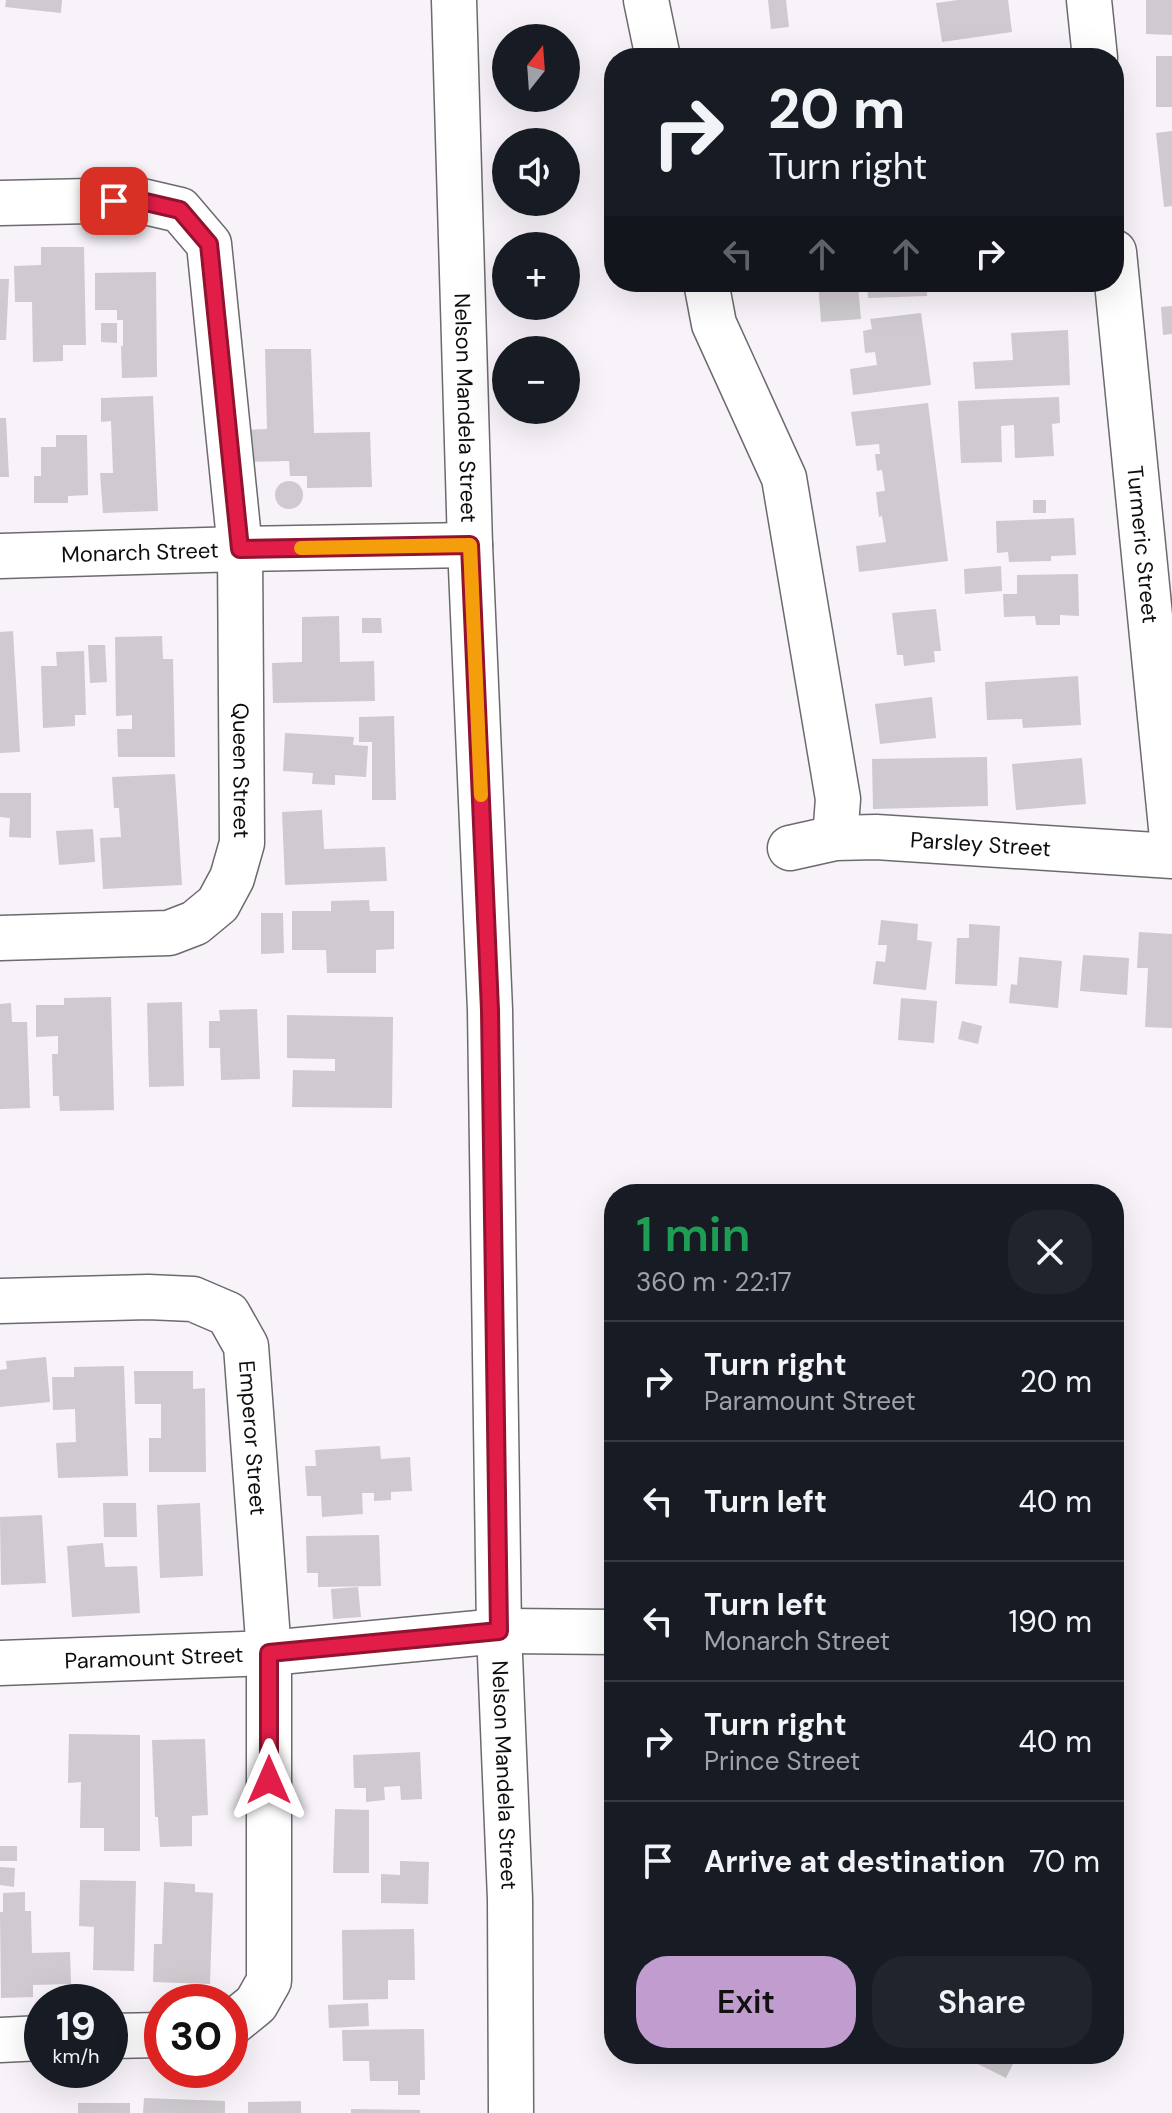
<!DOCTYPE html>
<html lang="en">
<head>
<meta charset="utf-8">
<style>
  :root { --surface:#171b24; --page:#20242c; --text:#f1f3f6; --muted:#9ea1a6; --line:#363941; --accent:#c19ccf }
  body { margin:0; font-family:"DM Sans",sans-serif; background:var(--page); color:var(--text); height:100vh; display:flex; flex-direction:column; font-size:30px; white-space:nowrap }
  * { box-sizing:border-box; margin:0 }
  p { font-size:26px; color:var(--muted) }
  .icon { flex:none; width:44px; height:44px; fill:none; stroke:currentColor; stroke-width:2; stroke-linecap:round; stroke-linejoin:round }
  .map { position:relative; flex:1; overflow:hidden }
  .panel { position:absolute; left:604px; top:1184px; width:520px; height:880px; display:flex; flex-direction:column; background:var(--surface); border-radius:32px; box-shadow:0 8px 32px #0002 }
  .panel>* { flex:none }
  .guide { position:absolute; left:604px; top:48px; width:520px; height:244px; border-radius:32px; box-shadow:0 8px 32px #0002; background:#171b24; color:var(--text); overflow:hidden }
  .needle { width:52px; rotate:17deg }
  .tools { position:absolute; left:492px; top:24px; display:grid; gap:16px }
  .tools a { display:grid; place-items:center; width:88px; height:88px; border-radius:50%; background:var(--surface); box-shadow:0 8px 32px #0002; font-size:40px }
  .speed { position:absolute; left:24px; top:1984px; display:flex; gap:16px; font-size:40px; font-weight:700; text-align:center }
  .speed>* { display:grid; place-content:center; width:104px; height:104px; border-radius:50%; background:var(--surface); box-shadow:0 8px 32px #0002; line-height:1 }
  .speed small { font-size:20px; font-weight:400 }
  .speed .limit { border:12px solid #d22; background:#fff; color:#111 }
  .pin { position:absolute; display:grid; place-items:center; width:68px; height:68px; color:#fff; margin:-34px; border-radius:16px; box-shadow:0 4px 12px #0006 }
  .me { position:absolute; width:88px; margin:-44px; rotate:0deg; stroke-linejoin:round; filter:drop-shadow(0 0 6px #0008) }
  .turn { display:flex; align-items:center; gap:28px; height:168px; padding:0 32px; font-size:36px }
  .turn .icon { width:104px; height:104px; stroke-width:2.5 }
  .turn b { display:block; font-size:56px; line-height:68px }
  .lanes { display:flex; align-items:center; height:76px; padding:0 32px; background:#0003; justify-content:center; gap:40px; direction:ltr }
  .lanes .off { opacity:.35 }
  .round { display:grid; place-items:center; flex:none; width:84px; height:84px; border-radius:32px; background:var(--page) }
  .summary { display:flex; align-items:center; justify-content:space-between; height:136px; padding:0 32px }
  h1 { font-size:48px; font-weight:600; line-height:60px; color:#1e9e55 }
  .button { display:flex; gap:16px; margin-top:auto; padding:16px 32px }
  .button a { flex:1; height:92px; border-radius:32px; background:var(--accent); color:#111; font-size:32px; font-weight:600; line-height:92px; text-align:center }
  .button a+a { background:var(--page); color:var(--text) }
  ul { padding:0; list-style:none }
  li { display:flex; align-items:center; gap:24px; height:120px; padding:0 32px; border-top:2px solid var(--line) }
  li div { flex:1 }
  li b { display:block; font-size:30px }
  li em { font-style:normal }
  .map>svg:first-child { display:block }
  .building { fill:#cecacf }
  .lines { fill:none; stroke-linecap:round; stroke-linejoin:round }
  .minor-casing { stroke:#6d6a6f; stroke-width:47 }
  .minor { stroke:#fff; stroke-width:44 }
  .route-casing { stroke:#92132f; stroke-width:20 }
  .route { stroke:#e11d48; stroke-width:14 }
  .slow { stroke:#f59e0b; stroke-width:14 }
  .labels { text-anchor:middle; stroke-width:6; stroke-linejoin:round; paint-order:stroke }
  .street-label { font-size:22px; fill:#0e0d0f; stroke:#fff }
</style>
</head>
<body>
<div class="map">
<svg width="1172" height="2113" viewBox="0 0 1172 2113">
  <rect width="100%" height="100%" fill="#f7f3f9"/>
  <g class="building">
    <path d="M6,0H62L61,13L5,7Z"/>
    <path d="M768,0H786L789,27L771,29Z"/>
    <path d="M958,0H1008L1012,32L942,42L936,3Z"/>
    <path d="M1146,0H1172V35L1146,34Z"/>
    <rect x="1156" y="56" width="16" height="51"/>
    <path d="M1172,131V206L1164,207L1156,133Z"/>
    <path d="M41,247H84L86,345H63V361L33,362L32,302H15L14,266L41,265Z"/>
    <path d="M156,272L157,377L122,378L121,346H123V320H117V310H95V273Z"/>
    <path d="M0,279H9L6,340H0Z"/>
    <path d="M818,282H845V286L858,285L861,319L821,322Z"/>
    <path d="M867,282H927V296L868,298Z"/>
    <path d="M1172,306V334L1163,335L1161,307Z"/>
    <path d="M921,313L931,385L853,395L850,369L877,365L875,352L865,353L863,331L872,329L870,319Z"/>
    <path d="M101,323H117V343L101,342Z"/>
    <path d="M1068,330L1070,385L975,389L973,362L1013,360L1011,333Z"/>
    <path d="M265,349H311L314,433L370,432L372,487L307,488V476H290L289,461L245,462L244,430L267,429Z"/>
    <path d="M153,396L158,511L103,513L100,473H113L111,421L101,422V398Z"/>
    <path d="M1059,397L1060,423L1052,424L1054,456L1015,458L1014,425L1001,426L1002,462L961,463L958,401Z"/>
    <path d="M928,403L948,561L859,572L856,546L886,542L882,516L879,517L876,492L885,491L882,470L877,471L875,454H880L879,444L856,446L851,412Z"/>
    <path d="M0,418H6L9,477H0Z"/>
    <path d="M56,435H87L88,495L68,496V503H34V476H41V447H56Z"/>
    <circle cx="289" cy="495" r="14"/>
    <rect x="1033" y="500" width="13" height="13"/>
    <path d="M1074,518L1076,555L1051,556V561L1009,562L1008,552L997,553L996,521Z"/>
    <path d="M1001,566L1002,591L965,594L964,569Z"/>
    <path d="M1078,574L1079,616L1060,615V625H1036L1035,616L1004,617L1003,594H1017V575Z"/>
    <path d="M936,609L941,651H934L935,662L904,666L903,655H897L892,613Z"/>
    <path d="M339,616L340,662L374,661L375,701L273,703L272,663L302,662V617Z"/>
    <path d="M362,618H381L382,633H362Z"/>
    <path d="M13,631L20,752L0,753V632Z"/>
    <path d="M162,636L163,659H173L175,757H118L117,729H132V715L116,716L115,637Z"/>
    <path d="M88,645H105L107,682L90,683Z"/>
    <path d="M84,651L86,715H75V726L43,728L41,666H57L56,652Z"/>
    <path d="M1078,676L1081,725L1023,728L1022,719L987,720L985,682Z"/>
    <path d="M932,697L936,738L880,744L875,704Z"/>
    <path d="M394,716L396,800H372V742H359V717Z"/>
    <path d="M285,733L354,737L353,745L368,746L366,777L335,775V785L312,784L313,773L283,771Z"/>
    <path d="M987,757L988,806L873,809L872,759Z"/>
    <path d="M1082,758L1086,804L1016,810L1012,764Z"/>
    <path d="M175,774L182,885L103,889L100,838L121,837L119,808H114L112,777Z"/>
    <path d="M0,793H31V838L9,837L10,818L0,817Z"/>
    <path d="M322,810L324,849L385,847L387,881L285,885L282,812Z"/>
    <path d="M93,829L95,862L59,865L56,831Z"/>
    <path d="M369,900L370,911H394V949L376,950V973H327L326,950H292V911H331V901Z"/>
    <path d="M261,913H283L284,953L261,954Z"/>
    <path d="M881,920L918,924L917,940L932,942L926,990L873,984L876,961L885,962L887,945H878Z"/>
    <path d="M969,924L1000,926L997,986L955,984L957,938H969Z"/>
    <path d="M1139,932L1172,934V1028L1145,1027L1148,968H1137Z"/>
    <path d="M1083,955L1129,958L1127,995L1080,991Z"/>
    <path d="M1019,957L1062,961L1058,1008L1009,1003L1011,984L1017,985Z"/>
    <path d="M111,997L114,1110L60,1111L59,1096H53L52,1054H58V1036L36,1037V1005H64V998Z"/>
    <path d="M901,998L937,1001L934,1043L898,1040Z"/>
    <path d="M182,1002L184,1086L149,1087L147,1003Z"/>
    <path d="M11,1003L12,1022H27L30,1108L0,1109V1004Z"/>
    <path d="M257,1009L260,1079L221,1080L220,1048H209V1021H220L219,1010Z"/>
    <path d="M287,1015L393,1017L392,1108L292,1107L293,1070L335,1071V1059L287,1058Z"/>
    <path d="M962,1021L982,1026L978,1044L958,1039Z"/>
    <path d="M46,1357L50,1402L0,1407V1370L7,1369L6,1361Z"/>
    <path d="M124,1366L128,1476L58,1478L56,1443L76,1442L75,1409L53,1410L52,1377H74V1367Z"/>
    <path d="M134,1371H193V1389L205,1388L206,1472H149V1438H161V1404H135Z"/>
    <path d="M380,1446L381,1459L410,1457L412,1491L391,1492V1500L374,1501V1493H362L363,1514L322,1517L321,1496H307L305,1466H316L315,1450Z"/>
    <path d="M103,1503H136L137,1537H104Z"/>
    <path d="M200,1503L203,1576L160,1578L157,1505Z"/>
    <path d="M42,1515L46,1583L1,1585L0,1517Z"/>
    <path d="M379,1535L381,1586L318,1587V1573H307L306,1536Z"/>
    <path d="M103,1543L105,1567L137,1566L140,1613L72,1617L67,1546Z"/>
    <path d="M358,1587L361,1617L333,1619L331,1589Z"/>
    <path d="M69,1734L140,1735V1851H104V1828H80L81,1782L68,1783Z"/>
    <path d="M205,1739L208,1815L192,1816V1846L160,1847L158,1817H155L152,1740Z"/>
    <path d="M420,1752L422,1799L401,1800L400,1786L384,1787L385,1800L366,1802V1788H354L353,1755Z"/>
    <path d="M335,1809L369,1810V1873H333Z"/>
    <rect x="0" y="1846" width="17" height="15"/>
    <path d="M400,1861L429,1862L428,1904L381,1903V1874L400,1875Z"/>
    <path d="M0,1867L15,1868L14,1887L0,1885Z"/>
    <path d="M80,1880L136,1881L134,1971L93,1970L94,1927L79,1926Z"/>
    <path d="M164,1882L195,1884V1892L213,1893L210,1984L153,1982L154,1944H162Z"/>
    <path d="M25,1892V1911H31L32,1953L70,1952L71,1984L33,1985V1997L1,1998L0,1912H3V1893Z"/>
    <path d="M414,1929L415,1980H388V1999L343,2000L342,1930Z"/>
    <path d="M368,2003L369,2026L329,2028L328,2005Z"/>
    <path d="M424,2029L425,2080H420V2095H398V2081H370L369,2061H343L342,2030Z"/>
    <path d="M980,2054H1018L1006,2078L976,2063Z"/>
    <path d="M144,2098L225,2101V2113H143Z"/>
    <path d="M301,2101V2113H248V2102Z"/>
    <rect x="78" y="2103" width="52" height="10"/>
    <path d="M351,2109L420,2110V2113H351Z"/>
  </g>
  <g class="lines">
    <g class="minor-casing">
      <g id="minor">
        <path id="s1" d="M454,0L470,545L490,1010L499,1631L510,1899L511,2113"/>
        <path d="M646,0L658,58"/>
        <path d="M1089,0L1095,58"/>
        <path id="s2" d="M0,203L137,200L180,210L209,244L240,549L242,843L232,878L218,904L195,923L169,933L0,938"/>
        <path id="s3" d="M1114,252L1172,838"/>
        <path d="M706,282L714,324L784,478L838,799L835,838"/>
        <path id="s4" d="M0,556L240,549L470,545"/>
        <path id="s5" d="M790,848L835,838L876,837L1172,856"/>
        <path id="s6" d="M0,1301L148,1297L193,1299L228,1314L246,1346L269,1653V1981L256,2004L230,2025"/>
        <path id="s7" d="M0,1663L269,1653L499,1631L614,1632"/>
        <path d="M110,2036L162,2035"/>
        <path d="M0,2040L42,2038"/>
      </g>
    </g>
    <use href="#minor" class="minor"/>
  </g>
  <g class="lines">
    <g class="route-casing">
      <path id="route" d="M114,201L137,200L180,210L209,244L240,549L470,545L490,1010L499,1631L269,1653V1780"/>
    </g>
    <use href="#route" class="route"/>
    <path class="slow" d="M301,548L470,545L481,795"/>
  </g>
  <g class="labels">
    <g class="street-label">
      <text dy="8" stroke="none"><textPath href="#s1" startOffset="408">Nelson Mandela Street</textPath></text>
      <text dy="8" stroke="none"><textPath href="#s3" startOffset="294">Turmeric Street</textPath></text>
      <text dy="8" stroke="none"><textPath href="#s4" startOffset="140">Monarch Street</textPath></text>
      <text dy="8" stroke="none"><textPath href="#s2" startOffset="754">Queen Street</textPath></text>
      <text dy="8" stroke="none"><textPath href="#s5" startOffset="192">Parsley Street</textPath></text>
      <text dy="8" stroke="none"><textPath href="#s6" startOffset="360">Emperor Street</textPath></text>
      <text dy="8" stroke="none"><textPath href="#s7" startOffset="154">Paramount Street</textPath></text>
      <text dy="8" stroke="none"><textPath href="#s1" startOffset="1776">Nelson Mandela Street</textPath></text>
    </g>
  </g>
</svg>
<div class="tools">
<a><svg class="needle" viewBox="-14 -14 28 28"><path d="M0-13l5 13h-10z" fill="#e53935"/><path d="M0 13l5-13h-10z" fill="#9ea1a6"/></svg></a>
<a><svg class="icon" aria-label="sound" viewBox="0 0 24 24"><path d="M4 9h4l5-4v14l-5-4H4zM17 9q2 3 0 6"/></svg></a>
<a>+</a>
<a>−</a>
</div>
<div class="speed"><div>19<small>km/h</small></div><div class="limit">30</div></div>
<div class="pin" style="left:114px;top:201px;background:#d93025"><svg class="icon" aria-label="arrive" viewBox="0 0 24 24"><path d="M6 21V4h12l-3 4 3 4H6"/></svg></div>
<svg class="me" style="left:269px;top:1780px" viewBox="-20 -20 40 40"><path d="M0-17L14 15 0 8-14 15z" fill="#e11d48" stroke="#fff" stroke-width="4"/></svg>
<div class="guide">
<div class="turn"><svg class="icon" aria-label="right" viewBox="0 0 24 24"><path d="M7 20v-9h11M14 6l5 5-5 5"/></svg><div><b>20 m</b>Turn right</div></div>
<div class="lanes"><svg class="icon off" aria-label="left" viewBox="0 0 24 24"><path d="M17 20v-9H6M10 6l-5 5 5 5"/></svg><svg class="icon off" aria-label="ahead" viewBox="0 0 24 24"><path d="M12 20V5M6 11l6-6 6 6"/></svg><svg class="icon off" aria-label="ahead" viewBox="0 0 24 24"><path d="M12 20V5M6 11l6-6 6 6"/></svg><svg class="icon" aria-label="right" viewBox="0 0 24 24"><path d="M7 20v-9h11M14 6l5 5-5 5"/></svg></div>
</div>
<section class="panel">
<div class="summary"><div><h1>1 min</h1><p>360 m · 22:17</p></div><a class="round"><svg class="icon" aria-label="close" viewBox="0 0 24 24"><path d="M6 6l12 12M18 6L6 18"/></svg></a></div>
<ul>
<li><svg class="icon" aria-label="right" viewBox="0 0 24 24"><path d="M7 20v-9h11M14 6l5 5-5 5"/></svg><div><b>Turn right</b><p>Paramount Street</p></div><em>20 m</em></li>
<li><svg class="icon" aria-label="left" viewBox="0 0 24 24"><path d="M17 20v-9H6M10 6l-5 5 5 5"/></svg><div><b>Turn left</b></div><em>40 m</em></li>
<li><svg class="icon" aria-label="left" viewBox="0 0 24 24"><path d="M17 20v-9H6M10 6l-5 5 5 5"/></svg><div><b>Turn left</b><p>Monarch Street</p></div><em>190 m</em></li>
<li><svg class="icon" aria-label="right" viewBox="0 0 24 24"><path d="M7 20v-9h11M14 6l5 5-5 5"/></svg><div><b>Turn right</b><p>Prince Street</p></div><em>40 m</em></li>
<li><svg class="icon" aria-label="arrive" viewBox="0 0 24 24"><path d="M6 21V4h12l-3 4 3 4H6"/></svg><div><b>Arrive at destination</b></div><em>70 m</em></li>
</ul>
<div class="button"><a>Exit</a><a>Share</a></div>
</section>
</div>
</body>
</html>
